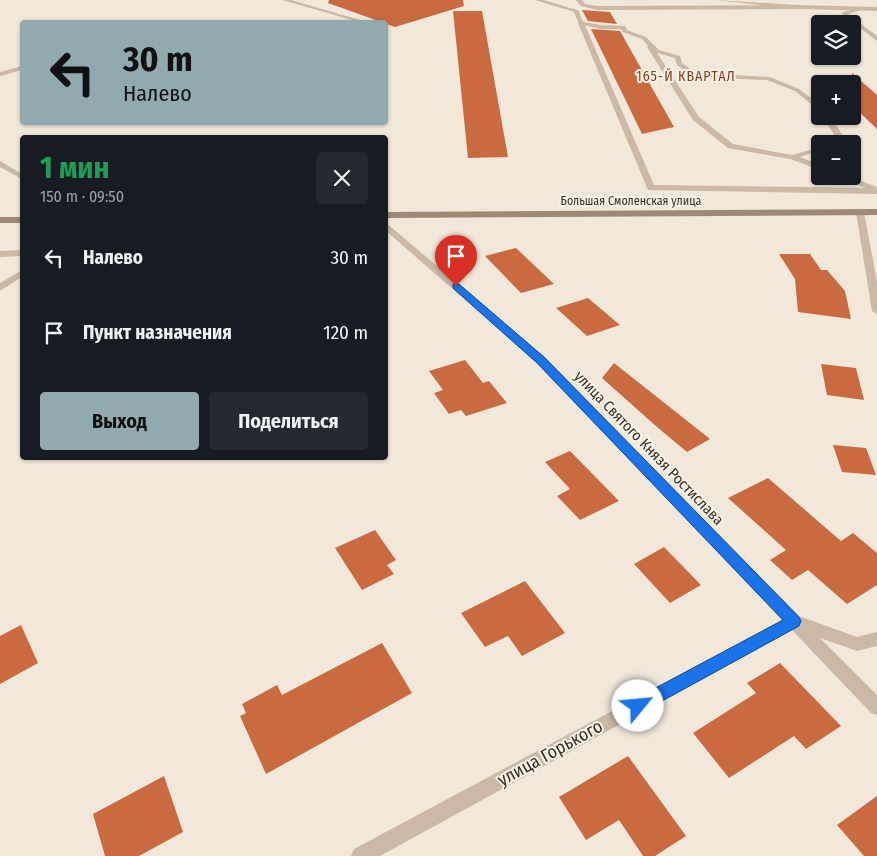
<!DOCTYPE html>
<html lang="ru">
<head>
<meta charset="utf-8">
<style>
  :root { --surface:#171b24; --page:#242831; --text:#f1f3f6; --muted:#9ea1a6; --accent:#91aaaf }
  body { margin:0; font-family:"Fira Sans Condensed",sans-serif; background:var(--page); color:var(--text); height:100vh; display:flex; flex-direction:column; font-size:19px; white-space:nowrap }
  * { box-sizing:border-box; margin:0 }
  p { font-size:16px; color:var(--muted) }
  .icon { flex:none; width:28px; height:28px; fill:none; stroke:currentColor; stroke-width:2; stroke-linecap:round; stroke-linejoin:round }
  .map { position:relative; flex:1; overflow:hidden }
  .drawer { position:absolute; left:20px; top:135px; width:368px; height:325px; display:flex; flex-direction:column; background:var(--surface); border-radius:5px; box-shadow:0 1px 4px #0004 }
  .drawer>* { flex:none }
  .hud { position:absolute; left:20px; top:20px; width:368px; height:105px; border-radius:5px; box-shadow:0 1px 4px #0004; background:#91aaaf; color:#111; overflow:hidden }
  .controls { position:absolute; left:811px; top:15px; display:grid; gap:10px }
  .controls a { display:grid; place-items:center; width:50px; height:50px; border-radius:5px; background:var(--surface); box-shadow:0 1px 4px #0004; font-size:25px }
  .pin { position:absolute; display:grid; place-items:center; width:42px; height:42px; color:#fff; margin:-51px -21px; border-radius:50% 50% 50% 0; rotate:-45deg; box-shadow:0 0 5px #0007 }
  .pin .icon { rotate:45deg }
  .me { position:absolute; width:55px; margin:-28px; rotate:62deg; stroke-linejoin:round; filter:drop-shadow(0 0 4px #0008) }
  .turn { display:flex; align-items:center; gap:18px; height:105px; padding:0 20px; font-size:22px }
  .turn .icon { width:65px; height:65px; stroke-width:2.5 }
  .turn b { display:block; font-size:35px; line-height:42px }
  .round { display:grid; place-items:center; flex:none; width:52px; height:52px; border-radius:5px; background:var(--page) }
  .head { display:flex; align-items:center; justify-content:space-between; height:85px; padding:0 20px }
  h1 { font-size:30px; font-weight:700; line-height:38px; color:#1e9e55 }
  .action { display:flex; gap:10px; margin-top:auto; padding:10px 20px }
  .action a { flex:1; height:58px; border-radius:5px; background:var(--accent); color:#111; font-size:20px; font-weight:700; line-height:58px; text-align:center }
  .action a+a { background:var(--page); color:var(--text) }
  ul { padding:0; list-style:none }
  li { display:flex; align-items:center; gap:15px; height:75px; padding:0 20px }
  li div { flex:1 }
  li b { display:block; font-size:19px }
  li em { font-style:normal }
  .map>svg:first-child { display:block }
  .building { fill:#ca6a41 }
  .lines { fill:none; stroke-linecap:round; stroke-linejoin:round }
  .service { fill:#cbb9a6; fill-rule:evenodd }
  .minor { fill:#cbb9a6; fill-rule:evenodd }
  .secondary { fill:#9e8877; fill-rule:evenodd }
  .route { fill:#1a73e8; stroke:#114b97 }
  .labels { text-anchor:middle; stroke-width:4; stroke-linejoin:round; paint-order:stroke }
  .far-street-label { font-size:12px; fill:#362d27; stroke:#faf2e6 }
  .far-neighbourhood-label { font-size:14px; letter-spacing:1px; fill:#883d1d; stroke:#faf2e6 }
  .street-label { font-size:15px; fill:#362d27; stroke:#faf2e6 }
  .near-street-label { font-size:18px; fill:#362d27; stroke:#faf2e6 }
</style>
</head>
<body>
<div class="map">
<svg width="877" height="856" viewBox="0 0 877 856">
  <rect width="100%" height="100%" fill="#f2e8da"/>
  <g class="building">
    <path d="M329,0H463L464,6L395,27L328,3Z"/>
    <path d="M582,10L610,12L617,24L588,21Z"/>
    <path d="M453,11H482L508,157L468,158Z"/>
    <path d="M591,29L620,31L674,127L642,134Z"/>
    <path d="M852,73L877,95V129L852,105Z"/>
    <path d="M516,248L554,284L521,293L485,256Z"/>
    <path d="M779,254H810L821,270H827L845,291L851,319L798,312L795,279Z"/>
    <path d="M588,298L620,325L587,336L556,308Z"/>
    <path d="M465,360L483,383L489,381L507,403L466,416L461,410L449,414L434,393L443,390L429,371Z"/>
    <path d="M614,363L710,439L687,452L657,427L602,378Z"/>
    <path d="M821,364L856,368L864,400L827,395Z"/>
    <path d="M833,445L866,448L876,475L842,472Z"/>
    <path d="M570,451L619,501L580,520L557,496L570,489L545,462Z"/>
    <path d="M768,478L841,541L853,533L877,553V585L847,604L808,570L792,580L770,560L786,550L728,498Z"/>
    <path d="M375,530L396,560L387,565L394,574L362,590L335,548Z"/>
    <path d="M664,547L701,585L670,603L634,564Z"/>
    <path d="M525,581L565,633L522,656L508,636L485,647L461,613Z"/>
    <path d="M21,625L38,663L0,684V636Z"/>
    <path d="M382,643L412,693L266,774L240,716L246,713L242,704L277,685L282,695Z"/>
    <path d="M780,663L841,726L806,749L794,736L729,778L693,733L756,693L747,683Z"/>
    <path d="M628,756L686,836L655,856H643L619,820L586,840L559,797Z"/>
    <path d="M164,776L183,832L139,856H105L93,814Z"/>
    <path d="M877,796V856H864L837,825Z"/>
  </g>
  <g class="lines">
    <g class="service">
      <path d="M576,0H582L585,4L597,6L797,5L800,7L797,9L597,10L581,6Z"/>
      <path d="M562,6L578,10L583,22L601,25L625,26L627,30L646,37L659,50L680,56L682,63L696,73L770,77L799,89L820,105V111L795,91L767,80L694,77L677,65L675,58L657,53L699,117L733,144L792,155L820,147V151L800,157L820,165V170L790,159L728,148L693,120L647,47L648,46L642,39L623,32L621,29H601L579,24L574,12L562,8Z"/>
      <path d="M859,7L861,10L848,14L877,36V41L841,13Z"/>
      <path d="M822,116H830L847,142L846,144H833L838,141Z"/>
      <path d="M836,176H848L877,187V193Z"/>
      <path d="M22,250V256L0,257V251Z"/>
    </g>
    <g class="minor">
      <path d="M282,0H291L367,22H359Z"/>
      <path d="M535,0H544L567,7L564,9Z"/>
      <path d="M715,0L797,5L877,7V11L797,9Z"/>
      <path d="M581,21L584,23L654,185L877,188V194L648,190L578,23Z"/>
      <path d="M22,66V70L0,76V72Z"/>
      <path d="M0,161L22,174V179L0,167Z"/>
      <path d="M860,209L864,212L877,282V314L872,311L856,212Z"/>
      <path d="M385,222L545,357L799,616L857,637L877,632V646L857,651L820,638L877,695V715L871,713L792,630L380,856H351L354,849L782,620L537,363L385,230Z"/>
      <path d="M22,270V277L0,291V283Z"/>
    </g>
    <g class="secondary">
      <path d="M877,209V215L385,218V212Z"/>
      <rect x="0" y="217" width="22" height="6"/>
    </g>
  </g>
  <path class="route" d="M453,284H459L545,358L799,617L801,621L799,626L644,711L638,713L633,711L630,706L633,700L783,620L537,363L453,288Z"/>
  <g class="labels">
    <g class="far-street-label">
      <text x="631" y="205">Большая Смоленская улица</text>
    </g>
    <g class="far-neighbourhood-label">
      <text x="686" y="81">165-Й КВАРТАЛ</text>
    </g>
    <g class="street-label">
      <text transform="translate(649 448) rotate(46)" y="5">улица Святого Князя Ростислава</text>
    </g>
    <g class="near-street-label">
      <text transform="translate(550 753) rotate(-29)" y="6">улица Горького</text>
    </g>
  </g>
</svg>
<div class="controls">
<a><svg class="icon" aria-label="layers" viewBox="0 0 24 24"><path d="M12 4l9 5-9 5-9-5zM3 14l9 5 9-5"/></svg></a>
<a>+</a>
<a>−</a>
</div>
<div class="pin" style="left:456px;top:286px;background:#d93025"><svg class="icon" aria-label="arrive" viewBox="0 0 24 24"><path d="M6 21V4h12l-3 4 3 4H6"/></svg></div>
<svg class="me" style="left:638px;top:706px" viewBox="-20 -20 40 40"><circle r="19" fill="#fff"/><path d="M0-13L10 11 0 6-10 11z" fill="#1a73e8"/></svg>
<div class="hud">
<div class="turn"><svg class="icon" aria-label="left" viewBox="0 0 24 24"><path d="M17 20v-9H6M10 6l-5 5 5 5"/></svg><div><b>30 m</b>Налево</div></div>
</div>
<section class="drawer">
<div class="head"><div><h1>1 мин</h1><p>150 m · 09:50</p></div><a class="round"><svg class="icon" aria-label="close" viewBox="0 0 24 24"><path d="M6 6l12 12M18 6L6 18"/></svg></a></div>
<ul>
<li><svg class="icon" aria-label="left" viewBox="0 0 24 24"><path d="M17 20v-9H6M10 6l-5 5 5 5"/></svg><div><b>Налево</b></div><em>30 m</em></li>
<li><svg class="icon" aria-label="arrive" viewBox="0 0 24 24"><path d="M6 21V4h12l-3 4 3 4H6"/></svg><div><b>Пункт назначения</b></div><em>120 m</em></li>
</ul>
<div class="action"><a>Выход</a><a>Поделиться</a></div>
</section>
</div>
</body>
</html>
